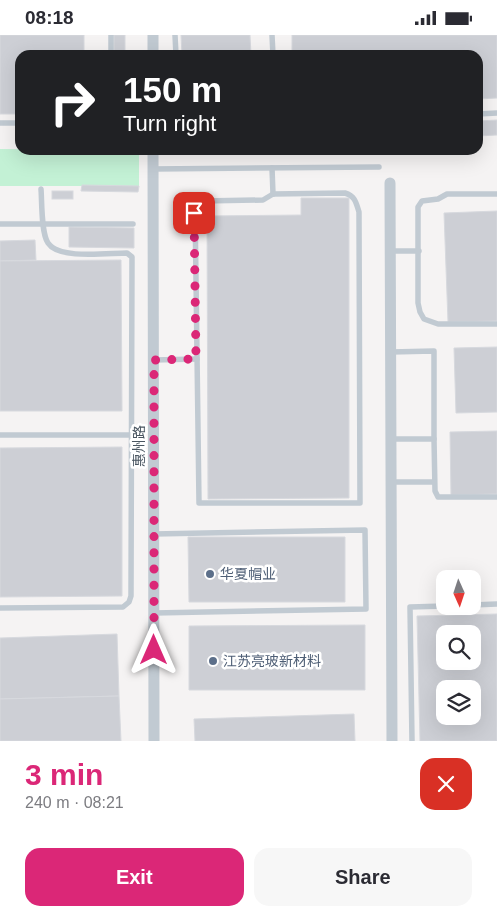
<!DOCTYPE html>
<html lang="en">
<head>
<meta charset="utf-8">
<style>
  :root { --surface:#fff; --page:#f7f7f7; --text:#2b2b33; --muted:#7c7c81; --accent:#db2777 }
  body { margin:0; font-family:Helvetica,"Noto Sans SC",sans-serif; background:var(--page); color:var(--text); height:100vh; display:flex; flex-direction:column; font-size:19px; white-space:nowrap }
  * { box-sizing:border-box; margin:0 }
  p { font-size:16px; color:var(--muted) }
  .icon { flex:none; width:28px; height:28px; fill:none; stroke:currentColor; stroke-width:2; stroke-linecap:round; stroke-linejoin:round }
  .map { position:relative; height:706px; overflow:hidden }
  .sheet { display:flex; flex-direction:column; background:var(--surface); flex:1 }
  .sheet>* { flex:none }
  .banner { position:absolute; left:15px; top:15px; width:468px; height:105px; border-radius:15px; box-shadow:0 5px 20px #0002; background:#202124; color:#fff; overflow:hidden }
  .needle { width:32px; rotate:177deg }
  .tools { position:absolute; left:436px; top:535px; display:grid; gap:10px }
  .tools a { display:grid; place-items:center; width:45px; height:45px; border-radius:10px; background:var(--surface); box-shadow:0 5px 20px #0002; font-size:25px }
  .pin { position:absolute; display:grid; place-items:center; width:42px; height:42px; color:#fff; margin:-21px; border-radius:10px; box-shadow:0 2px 8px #0006 }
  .me { position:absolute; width:55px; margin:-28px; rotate:0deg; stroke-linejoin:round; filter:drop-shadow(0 0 4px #0008) }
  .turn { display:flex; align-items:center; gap:18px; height:105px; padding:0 25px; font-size:22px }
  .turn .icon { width:65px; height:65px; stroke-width:2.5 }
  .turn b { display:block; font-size:35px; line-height:42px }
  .round { display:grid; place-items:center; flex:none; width:52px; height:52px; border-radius:15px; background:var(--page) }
  .summary { display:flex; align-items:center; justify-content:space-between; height:85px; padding:0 25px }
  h1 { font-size:30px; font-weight:600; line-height:38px; color:var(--accent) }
  .button { display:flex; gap:10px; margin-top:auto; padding:10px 25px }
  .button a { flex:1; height:58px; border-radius:15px; background:var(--accent); color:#fff; font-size:20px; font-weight:600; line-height:58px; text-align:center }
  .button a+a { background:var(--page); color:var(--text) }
  .status { display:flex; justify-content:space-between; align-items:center; height:35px; padding:0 25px; background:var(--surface); direction:ltr }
  .status svg { height:14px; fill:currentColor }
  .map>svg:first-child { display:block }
  .green { fill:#c3f1d5 }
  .building { fill:#cdcfd5; stroke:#d7d9de; fill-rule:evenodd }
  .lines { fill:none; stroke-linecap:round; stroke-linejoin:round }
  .lane { stroke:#c1cad2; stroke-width:5.5 }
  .street { stroke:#c1cad2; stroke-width:11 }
  .route { stroke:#db2777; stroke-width:9; stroke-dasharray:0 16.2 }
  .service-dot { fill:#5c6f8a; stroke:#fff; stroke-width:2 }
  .labels { text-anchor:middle; stroke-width:5; stroke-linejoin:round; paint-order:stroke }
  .street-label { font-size:14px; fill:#4a5661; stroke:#fff }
  .service-label { font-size:14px; fill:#4e5e75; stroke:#fff; text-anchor:start }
</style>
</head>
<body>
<div class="status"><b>08:18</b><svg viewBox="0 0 49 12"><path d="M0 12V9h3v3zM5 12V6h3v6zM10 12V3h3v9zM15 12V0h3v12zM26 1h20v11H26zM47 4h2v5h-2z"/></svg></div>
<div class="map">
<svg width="497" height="706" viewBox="0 0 497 706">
  <rect width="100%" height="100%" fill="#f5f3f3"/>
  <path class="green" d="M0,114L139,115V151H0Z"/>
  <g class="building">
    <path d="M0,0H84V20H20V79H0Z"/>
    <rect x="114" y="0" width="11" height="20"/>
    <path d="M181,0H250L251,20H182Z"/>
    <path d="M292,0H497V63L478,64V20H292Z"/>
    <path d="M497,85V100L478,101V86Z"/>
    <path d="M82,150L139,151L138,157L81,156Z"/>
    <rect x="52" y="156" width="21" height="8"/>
    <path d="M301,163H349V463L208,464L207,181L301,180Z"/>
    <path d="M497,176V286L448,287L444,178Z"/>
    <path d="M69,192L134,193V213L69,212Z"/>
    <path d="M35,205L36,225L0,226V206Z"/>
    <path d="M121,225L122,376H0V226Z"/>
    <path d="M497,312V377L456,378L454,313Z"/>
    <path d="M497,396V459L451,460L450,397Z"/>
    <path d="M122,412V561L0,562V413Z"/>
    <path d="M188,502H345V567H189Z"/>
    <path d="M497,579V706H420L417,581ZM445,599H472V626H445ZM445,654H472V681H445Z"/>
    <path d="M365,590V655H189V591Z"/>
    <path d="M117,599L119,661L0,664V603Z"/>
    <path d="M119,661L121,706H0V664Z"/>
    <path d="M354,679L355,706H195L194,684Z"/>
  </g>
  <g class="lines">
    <g class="lane">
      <path d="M111,0V20"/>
      <path d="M175,0L176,20"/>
      <path d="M272,0L273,20"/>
      <path d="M478,79L497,78"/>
      <path d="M0,88H20"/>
      <path d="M272,133L273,159"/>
      <path d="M153,134L379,132"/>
      <path d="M345,158C355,161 356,167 359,177L360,468H199L195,170L202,166L263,165L273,159Z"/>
      <path d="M497,159H447L438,164L422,166L418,172V268L420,277L424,284L438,289H497"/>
      <path d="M0,189H133"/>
      <path d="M391,216H419"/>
      <path d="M391,317L434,316V404"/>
      <path d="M154,325L197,324"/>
      <path d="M0,400H131"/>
      <path d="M391,404H434L435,456L438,462H497"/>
      <path d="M391,447H434"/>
      <path d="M154,499L365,495L366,574L154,578"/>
      <path d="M472,570L497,569"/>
      <path d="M0,573L123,572L129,567L131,561L132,222L127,218C108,218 59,225 48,208C41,198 42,166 41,154"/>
      <path d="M412,706L410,572L445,571"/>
    </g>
    <g class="street">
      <path d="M153,0V20"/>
      <path d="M153,115L154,706"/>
      <path d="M390,148L392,706"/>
    </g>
  </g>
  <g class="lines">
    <path class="route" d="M154,615V325L196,324L194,178"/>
  </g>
  <g class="service-dot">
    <circle cx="210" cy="539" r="5"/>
    <circle cx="213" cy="626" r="5"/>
  </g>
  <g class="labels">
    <g class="street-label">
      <text transform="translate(139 411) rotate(-90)" y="5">惠州路</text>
    </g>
    <g class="service-label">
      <text x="220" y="544">华夏帽业</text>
      <text x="223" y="631">江苏亮玻新材料</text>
    </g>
  </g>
</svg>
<div class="tools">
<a><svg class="needle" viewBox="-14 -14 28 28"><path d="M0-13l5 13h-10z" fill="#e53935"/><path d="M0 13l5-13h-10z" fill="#7c7c81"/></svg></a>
<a><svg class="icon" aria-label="search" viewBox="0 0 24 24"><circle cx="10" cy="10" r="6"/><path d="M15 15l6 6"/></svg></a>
<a><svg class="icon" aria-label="layers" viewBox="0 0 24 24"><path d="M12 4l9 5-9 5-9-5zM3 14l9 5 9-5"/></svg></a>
</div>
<div class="pin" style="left:194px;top:178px;background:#d93025"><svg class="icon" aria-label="arrive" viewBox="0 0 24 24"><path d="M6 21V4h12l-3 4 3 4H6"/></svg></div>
<svg class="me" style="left:154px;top:615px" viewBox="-20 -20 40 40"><path d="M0-17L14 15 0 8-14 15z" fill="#db2777" stroke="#fff" stroke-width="4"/></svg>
<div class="banner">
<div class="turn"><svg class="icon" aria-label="right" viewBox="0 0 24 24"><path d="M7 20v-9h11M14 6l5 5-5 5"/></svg><div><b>150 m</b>Turn right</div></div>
</div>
</div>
<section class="sheet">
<div class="summary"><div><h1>3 min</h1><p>240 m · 08:21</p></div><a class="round" style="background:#d93025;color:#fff"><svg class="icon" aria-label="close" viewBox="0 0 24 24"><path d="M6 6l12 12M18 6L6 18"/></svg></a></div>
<div class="button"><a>Exit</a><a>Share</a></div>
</section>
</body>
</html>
